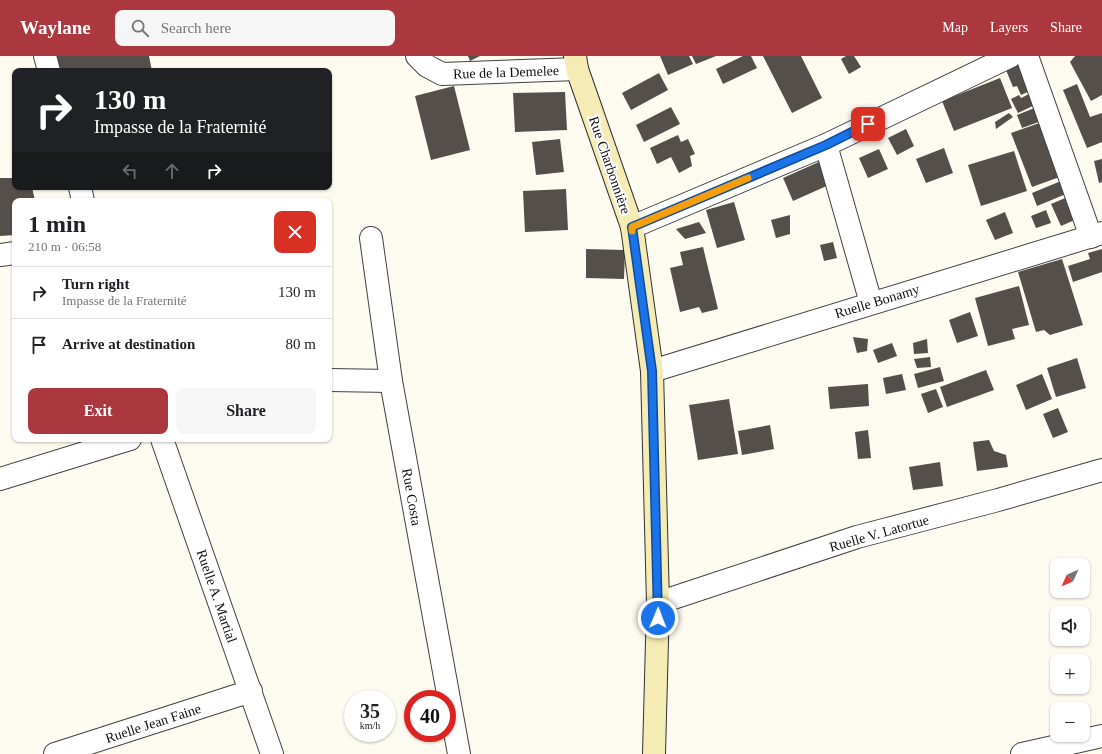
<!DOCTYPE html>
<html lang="en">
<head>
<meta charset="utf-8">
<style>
  :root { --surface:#fff; --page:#f6f6f6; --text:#202124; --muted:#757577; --line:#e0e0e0; --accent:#ab383f }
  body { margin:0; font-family:"Times New Roman",serif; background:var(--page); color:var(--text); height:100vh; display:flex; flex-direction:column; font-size:15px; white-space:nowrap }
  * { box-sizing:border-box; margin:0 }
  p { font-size:13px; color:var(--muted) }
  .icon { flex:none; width:22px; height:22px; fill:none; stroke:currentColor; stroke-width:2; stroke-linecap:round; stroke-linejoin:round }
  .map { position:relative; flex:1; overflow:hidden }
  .panel { position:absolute; left:12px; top:142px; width:320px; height:244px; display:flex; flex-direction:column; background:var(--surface); border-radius:8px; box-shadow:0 1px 3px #0004 }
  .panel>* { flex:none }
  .banner { position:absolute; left:12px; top:12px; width:320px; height:122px; border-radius:8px; box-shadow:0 1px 3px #0004; background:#202124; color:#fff; overflow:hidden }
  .needle { width:26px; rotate:225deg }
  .controls { position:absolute; left:1050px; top:502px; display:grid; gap:8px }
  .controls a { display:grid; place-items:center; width:40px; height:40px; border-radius:8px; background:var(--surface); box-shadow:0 1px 3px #0004; font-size:20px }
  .speed { position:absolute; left:344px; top:634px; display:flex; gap:8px; font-size:20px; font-weight:700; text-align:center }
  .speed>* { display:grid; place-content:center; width:52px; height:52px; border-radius:50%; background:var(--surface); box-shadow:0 1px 3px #0004; line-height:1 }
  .speed small { font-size:10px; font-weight:400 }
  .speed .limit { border:6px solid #d22; background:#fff; color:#111 }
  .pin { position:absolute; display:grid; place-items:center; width:34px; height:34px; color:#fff; margin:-17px; border-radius:8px; box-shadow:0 2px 6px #0006 }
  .me { position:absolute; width:44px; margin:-22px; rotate:1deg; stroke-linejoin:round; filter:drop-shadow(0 0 3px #0008) }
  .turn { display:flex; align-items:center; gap:14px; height:84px; padding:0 16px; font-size:18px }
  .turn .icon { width:52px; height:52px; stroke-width:2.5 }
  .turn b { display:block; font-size:28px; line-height:34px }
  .lanes { display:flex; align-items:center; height:38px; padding:0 16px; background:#0003; justify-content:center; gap:20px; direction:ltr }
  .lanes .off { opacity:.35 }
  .round { display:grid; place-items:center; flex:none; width:42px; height:42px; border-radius:8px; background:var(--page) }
  .summary { display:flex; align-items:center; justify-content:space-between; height:68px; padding:0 16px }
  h1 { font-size:24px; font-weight:700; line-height:30px }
  .action { display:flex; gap:8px; margin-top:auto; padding:8px 16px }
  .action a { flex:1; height:46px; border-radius:8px; background:var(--accent); color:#fff; font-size:16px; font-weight:700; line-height:46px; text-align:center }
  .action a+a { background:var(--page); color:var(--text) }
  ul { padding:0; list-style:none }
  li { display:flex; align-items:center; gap:12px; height:52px; padding:0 16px; border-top:1px solid var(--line) }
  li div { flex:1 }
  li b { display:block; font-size:15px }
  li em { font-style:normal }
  header { display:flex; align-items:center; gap:24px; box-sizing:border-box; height:56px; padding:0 20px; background:var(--accent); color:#fff }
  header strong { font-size:19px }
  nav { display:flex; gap:22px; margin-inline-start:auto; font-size:14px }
  .search { width:280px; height:36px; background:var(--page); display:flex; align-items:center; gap:10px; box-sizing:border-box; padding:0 14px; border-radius:8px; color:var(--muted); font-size:15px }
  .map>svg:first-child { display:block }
  .building { fill:#554f4b }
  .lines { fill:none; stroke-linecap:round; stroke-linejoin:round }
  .street-casing { stroke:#414141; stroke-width:24 }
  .secondary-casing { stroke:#303030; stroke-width:24 }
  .street { stroke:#fff; stroke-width:22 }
  .secondary { stroke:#f4ecb4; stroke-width:22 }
  .route-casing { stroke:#114b97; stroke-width:10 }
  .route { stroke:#1a73e8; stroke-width:7 }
  .slow { stroke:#f59e0b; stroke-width:7 }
  .labels { text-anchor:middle; stroke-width:4; stroke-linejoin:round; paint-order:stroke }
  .street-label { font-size:14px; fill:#0e0e0e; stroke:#fff }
</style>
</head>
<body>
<header>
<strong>Waylane</strong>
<div class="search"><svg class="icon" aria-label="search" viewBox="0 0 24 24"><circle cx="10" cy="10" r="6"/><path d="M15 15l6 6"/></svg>Search here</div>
<nav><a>Map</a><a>Layers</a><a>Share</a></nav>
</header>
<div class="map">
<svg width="1102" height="698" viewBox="0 0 1102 698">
  <rect width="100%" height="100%" fill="#fdfaf0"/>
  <g class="building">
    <path d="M46,0H149L152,15H49Z"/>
    <path d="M468,0H480L470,5Z"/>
    <path d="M660,0H689L693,8L668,19Z"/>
    <path d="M692,0H716L696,8Z"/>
    <path d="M743,0H751L757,12L723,28L716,13Z"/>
    <path d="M763,0H801L822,42L792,57Z"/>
    <path d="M846,0H854L861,11L849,18L841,3Z"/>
    <path d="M1075,0H1102V39L1091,45L1070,6Z"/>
    <path d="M1022,7L1034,33L1021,39L1017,30L1013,31L1006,14Z"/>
    <path d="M659,17L668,34L631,54L622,37Z"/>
    <path d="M1000,22L1012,52L954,75L942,45Z"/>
    <path d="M1077,28L1090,61L1102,57V86L1087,92L1063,34Z"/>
    <path d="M454,30L470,94L431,104L415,40Z"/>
    <path d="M1035,35L1041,46L1018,57L1011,43L1019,39L1021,42Z"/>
    <path d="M565,36L567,74L515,76L513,37Z"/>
    <path d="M1042,49L1047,63L1022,72L1017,59Z"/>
    <path d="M671,51L680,68L644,86L636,69Z"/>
    <path d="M1009,57L1013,61L996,73L995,66Z"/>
    <path d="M1045,65L1065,119L1032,131L1011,77Z"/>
    <path d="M906,73L914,90L897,99L888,82Z"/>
    <path d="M678,79L681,86L688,83L695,98L690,100L692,110L679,117L671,101L657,108L650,92Z"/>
    <path d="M560,83L564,116L536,119L532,86Z"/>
    <path d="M944,92L953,117L926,127L916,103Z"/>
    <path d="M879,93L888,113L868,122L859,102Z"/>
    <path d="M1014,95L1027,135L981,150L968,109Z"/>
    <path d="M1102,103V126L1099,127L1094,105Z"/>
    <path d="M821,105L831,128L793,145L783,122Z"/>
    <path d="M0,122H15V131H32L35,145H15V179L0,180Z"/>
    <path d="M1061,125L1066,138L1037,150L1032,137Z"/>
    <path d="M566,133L568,174L525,176L523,135Z"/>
    <path d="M1070,140L1079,162L1061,170L1051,148Z"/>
    <path d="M734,146L745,184L717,192L706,154Z"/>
    <path d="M1046,154L1051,167L1036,172L1031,160Z"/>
    <path d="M1005,156L1013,177L995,184L986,164Z"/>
    <path d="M790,159V178L776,182L771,164Z"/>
    <path d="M699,166L706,177L685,183L676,173Z"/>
    <path d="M833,186L837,202L824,205L820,189Z"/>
    <path d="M703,191L718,253L702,257L699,251L680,256L670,212L683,209L680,196Z"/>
    <path d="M586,193L625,194L624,223L586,222Z"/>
    <path d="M1102,193V216L1073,226L1068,210L1090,203L1088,197Z"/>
    <path d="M1062,203L1083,269L1050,279L1044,274L1036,276L1018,216Z"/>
    <path d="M1019,230L1029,269L1012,273L1015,283L988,290L975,242Z"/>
    <path d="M970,256L978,280L957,287L949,264Z"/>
    <path d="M853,281L868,283L867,295L857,297Z"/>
    <path d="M927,283L928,297L914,298L913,287Z"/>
    <path d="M892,287L897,300L878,307L873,294Z"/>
    <path d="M930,301L931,311L917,312L914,303Z"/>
    <path d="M1077,302L1086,332L1056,341L1047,312Z"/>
    <path d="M940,311L944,325L918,332L914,318Z"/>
    <path d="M986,314L994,334L947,351L940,331Z"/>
    <path d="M902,318L906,334L886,338L883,322Z"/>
    <path d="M1042,318L1052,343L1026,354L1016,329Z"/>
    <path d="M868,328L869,350L830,353L828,331Z"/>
    <path d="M936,333L943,351L928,357L921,338Z"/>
    <path d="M729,343L738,398L698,404L689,349Z"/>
    <path d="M1058,352L1068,376L1053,382L1043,358Z"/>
    <path d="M770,369L774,393L742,399L738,375Z"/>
    <path d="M868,374L871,402L858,403L855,376Z"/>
    <path d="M989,384L994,395L1006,399L1008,411L977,415L973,386Z"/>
    <path d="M940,406L943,430L913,434L909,411Z"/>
  </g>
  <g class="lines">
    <g class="street-casing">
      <g id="street">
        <path d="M45,0L49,15"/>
        <path d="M417,0L427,10L442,18L577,13"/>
        <path d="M1027,0L1091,181"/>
        <path d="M826,89L871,247"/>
        <path d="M80,131L83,145"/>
        <path d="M632,171L826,89L1011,0"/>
        <path d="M371,182L391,325L459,698"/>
        <path d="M0,199L15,197"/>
        <path d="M652,315L1102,177"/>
        <path d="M329,324L391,325"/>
        <path d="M162,383L272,698"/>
        <path d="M0,423L130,383"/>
        <path d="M658,547L857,481L998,444L1102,414"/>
        <path d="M55,698L251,635"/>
        <path d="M1022,698L1102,680"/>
      </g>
    </g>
    <g class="secondary-casing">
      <path id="secondary" d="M575,0L577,13L632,171L652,315L658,547L654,698"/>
    </g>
    <use href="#street" class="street"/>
    <use href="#secondary" class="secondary"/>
  </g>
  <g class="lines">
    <g class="route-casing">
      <path id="route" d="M658,562L652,315L632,171L826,89L868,68"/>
    </g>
    <use href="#route" class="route"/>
    <path class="slow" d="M632,175V171L748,122"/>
  </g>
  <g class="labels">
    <g class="street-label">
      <text transform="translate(506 16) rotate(-2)" y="5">Rue de la Demelee</text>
      <text transform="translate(610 109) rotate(71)" y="5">Rue Charbonnière</text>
      <text transform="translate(877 245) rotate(-17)" y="5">Ruelle Bonamy</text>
      <text transform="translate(412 441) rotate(80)" y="5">Rue Costa</text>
      <text transform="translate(879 477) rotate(-16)" y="5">Ruelle V. Latortue</text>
      <text transform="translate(217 540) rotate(71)" y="5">Ruelle A. Martial</text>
      <text transform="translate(153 667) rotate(-18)" y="5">Ruelle Jean Faine</text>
    </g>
  </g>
</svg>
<div class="controls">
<a><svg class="needle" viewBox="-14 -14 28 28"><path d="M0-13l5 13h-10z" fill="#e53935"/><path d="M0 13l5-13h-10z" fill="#757577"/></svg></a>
<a><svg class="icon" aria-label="sound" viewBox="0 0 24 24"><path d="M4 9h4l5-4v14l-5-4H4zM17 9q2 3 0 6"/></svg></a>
<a>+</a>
<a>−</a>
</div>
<div class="speed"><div>35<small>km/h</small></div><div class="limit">40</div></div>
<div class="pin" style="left:868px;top:68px;background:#d93025"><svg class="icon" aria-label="arrive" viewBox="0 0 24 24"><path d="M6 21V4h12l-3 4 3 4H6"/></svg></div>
<svg class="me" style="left:658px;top:562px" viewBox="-20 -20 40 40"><circle r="17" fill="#1a73e8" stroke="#fff" stroke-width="3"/><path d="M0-11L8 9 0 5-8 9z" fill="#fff"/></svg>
<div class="banner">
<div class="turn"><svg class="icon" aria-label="right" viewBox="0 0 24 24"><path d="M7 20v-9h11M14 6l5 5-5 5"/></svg><div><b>130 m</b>Impasse de la Fraternité</div></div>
<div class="lanes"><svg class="icon off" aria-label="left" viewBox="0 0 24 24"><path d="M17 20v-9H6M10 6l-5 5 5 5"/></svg><svg class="icon off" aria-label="ahead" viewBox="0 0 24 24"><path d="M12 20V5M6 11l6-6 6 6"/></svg><svg class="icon" aria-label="right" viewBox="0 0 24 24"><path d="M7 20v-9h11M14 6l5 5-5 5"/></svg></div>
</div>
<section class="panel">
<div class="summary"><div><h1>1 min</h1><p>210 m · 06:58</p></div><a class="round" style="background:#d93025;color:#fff"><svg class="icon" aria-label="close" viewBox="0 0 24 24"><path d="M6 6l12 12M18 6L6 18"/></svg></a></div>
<ul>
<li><svg class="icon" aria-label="right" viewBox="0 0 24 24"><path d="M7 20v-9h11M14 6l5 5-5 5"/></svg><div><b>Turn right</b><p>Impasse de la Fraternité</p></div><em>130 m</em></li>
<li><svg class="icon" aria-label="arrive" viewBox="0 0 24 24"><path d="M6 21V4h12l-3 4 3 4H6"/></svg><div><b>Arrive at destination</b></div><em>80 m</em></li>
</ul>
<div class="action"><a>Exit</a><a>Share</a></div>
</section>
</div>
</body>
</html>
